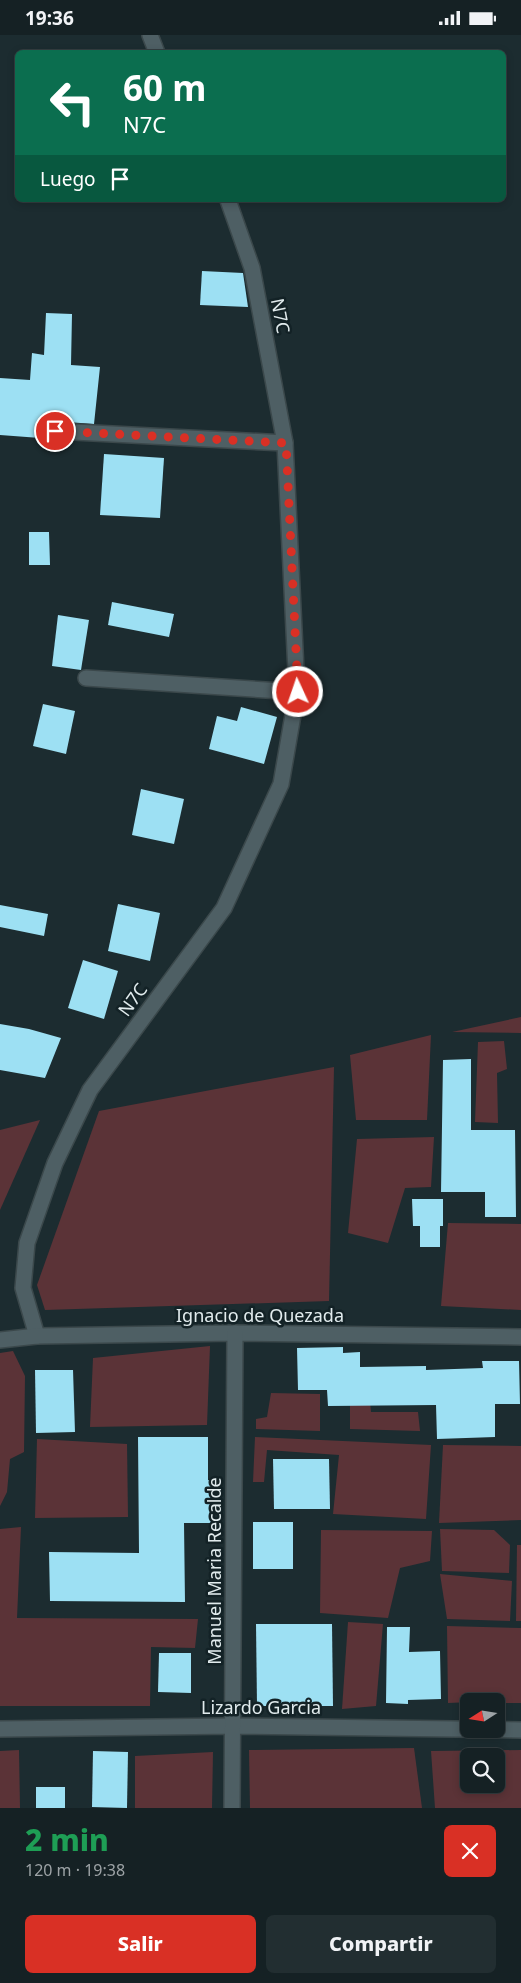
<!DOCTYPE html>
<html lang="es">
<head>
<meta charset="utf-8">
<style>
  :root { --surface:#152124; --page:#222e31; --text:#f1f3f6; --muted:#9da3a6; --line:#343e41; --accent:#d93025 }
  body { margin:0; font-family:"Noto Sans",sans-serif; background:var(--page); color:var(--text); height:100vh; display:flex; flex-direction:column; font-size:19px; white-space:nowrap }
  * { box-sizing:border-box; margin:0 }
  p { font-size:16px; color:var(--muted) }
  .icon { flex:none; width:28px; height:28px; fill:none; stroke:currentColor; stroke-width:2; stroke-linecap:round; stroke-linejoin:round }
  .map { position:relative; height:1773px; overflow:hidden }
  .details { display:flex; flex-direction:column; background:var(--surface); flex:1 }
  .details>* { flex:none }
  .hud { position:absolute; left:15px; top:15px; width:491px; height:152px; border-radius:8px; box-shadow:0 2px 8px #0003,0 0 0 1px var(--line); background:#0b6e4f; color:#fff; overflow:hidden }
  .needle { width:32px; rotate:258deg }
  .buttons { position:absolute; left:460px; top:1658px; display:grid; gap:10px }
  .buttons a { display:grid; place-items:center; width:45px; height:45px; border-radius:8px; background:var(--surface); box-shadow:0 2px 8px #0003,0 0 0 1px var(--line); font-size:25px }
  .pin { position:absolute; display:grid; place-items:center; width:42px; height:42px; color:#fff; margin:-21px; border:2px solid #fff; border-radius:50%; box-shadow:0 1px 5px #0007 }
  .me { position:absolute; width:55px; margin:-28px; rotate:357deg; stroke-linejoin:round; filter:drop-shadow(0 0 4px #0008) }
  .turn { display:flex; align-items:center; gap:18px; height:105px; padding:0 25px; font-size:22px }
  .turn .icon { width:65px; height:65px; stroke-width:2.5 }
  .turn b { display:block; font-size:35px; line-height:42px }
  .then { display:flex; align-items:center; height:48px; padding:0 25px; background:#0003; gap:10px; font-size:19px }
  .round { display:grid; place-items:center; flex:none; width:52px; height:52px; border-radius:8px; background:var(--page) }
  .summary { display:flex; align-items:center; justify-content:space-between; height:85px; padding:0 25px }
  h1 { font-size:30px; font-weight:800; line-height:38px; color:#1e9e55 }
  .primary-button { display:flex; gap:10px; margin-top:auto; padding:10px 25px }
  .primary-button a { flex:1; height:58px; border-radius:8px; background:var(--accent); color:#fff; font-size:20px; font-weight:800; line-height:58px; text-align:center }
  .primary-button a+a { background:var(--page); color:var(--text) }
  .status { display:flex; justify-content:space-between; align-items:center; height:35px; padding:0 25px; background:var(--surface); direction:ltr }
  .status svg { height:14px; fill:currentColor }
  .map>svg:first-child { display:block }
  .green { fill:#5b3337; fill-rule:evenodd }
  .building { fill:#9de0f3 }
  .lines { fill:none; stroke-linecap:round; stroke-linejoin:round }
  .minor-casing { stroke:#3b484b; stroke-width:18 }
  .minor { stroke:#4e5f64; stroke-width:15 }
  .route { stroke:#d93025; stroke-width:9; stroke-dasharray:0 16.2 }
  .labels { text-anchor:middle; stroke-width:5; stroke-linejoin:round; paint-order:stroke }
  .street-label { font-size:18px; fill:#e1ebed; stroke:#132226 }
</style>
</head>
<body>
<div class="status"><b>19:36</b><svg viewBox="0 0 49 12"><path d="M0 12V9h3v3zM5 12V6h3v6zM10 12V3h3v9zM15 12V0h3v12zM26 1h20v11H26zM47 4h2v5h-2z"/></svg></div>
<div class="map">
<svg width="521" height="1773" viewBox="0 0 521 1773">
  <rect width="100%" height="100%" fill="#1c2c30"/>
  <g class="green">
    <path d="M521,982V998L452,997Z"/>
    <path d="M431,1000L427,1085H356L350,1020Z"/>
    <path d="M504,1006L507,1034L497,1038L498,1088L475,1087L478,1007Z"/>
    <path d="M334,1032L329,1266L45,1275L37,1250L99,1076Z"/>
    <path d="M40,1085L0,1175V1095Z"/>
    <path d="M434,1102L431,1152L405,1153L388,1208L348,1198L357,1104Z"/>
    <path d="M448,1188L521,1189V1275L441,1271Z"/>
    <path d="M210,1311L207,1390L90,1392L93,1323Z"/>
    <path d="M13,1316L25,1341L24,1417L10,1424L7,1457L0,1471V1318Z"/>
    <path d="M350,1356H369L371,1377H418L420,1396L350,1394Z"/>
    <path d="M271,1358L320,1359V1396L256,1394V1384L267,1382Z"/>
    <path d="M255,1402L431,1410L426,1484L333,1479L339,1420L267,1415L264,1447H253Z"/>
    <path d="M37,1404L127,1409L128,1482L35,1483Z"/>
    <path d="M443,1410L521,1411V1485L439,1488Z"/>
    <path d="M21,1492L17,1583L198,1584L195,1613L151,1612L150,1671H0V1494Z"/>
    <path d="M440,1494L494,1495L510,1510L509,1538L442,1536Z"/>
    <path d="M321,1495L432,1496L430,1526L400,1533L388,1583L320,1578Z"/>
    <path d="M517,1510H521V1586H516Z"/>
    <path d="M440,1539L512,1546L510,1586L447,1584Z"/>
    <path d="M348,1587L383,1589L376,1671L342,1674Z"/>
    <path d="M447,1591L521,1593V1668H496V1666L448,1668Z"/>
    <path d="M414,1713L422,1773H250L249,1715Z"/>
    <path d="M19,1715L20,1773H0V1716Z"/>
    <path d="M521,1715V1773H435L431,1716ZM469,1721H496V1749H469Z"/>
    <path d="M213,1717L212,1773H135V1721Z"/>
  </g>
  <g class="building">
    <path d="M202,236L243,238L248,272L200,270Z"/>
    <path d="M46,278L72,279L71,330L100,332L94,389L40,385V403L0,400V343L30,345L32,318L44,320Z"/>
    <path d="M104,419L164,423L160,483L100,480Z"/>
    <path d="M29,497H49L50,530H29Z"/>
    <path d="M112,567L174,579L169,602L108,590Z"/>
    <path d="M58,580L89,585L81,635L52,631Z"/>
    <path d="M43,669L75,676L66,719L33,711Z"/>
    <path d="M241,672L277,682L264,729L209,714L217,681L237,686Z"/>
    <path d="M141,754L184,764L174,809L132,800Z"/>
    <path d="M118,869L160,878L150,926L108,916Z"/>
    <path d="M0,870L48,879L44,901L0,892Z"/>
    <path d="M83,925L118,936L104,984L68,973Z"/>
    <path d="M0,989L29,994L61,1003L45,1043L0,1035Z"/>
    <path d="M471,1024V1095H515L516,1182H485V1157H441L443,1025Z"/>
    <path d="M412,1164H443V1191H440V1212H420V1191H413Z"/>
    <path d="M343,1312V1318L360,1317V1332L426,1331V1335L483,1333L482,1326H519L520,1369H495V1402L437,1404L436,1370L328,1371L327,1355H298L297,1313Z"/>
    <path d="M35,1335H73L75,1397L36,1398Z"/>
    <path d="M138,1402H208V1445H212V1488H184L185,1567L50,1566L49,1517L139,1518Z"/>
    <path d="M273,1424H329L330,1474H274Z"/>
    <rect x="253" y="1487" width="40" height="47"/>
    <path d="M256,1589H332L333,1671H257Z"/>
    <path d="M387,1592H410L409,1617L440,1616L441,1664L408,1665V1669L386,1668Z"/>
    <path d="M159,1618H191V1658L158,1657Z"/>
    <path d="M93,1716L128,1717L127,1773L92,1772Z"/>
    <rect x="36" y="1752" width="29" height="21"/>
  </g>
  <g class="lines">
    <g class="minor-casing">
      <g id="minor">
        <path d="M150,0L157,18"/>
        <path d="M55,396L285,408"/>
        <path d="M86,643L297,657"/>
        <path d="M37,1301L23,1253L27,1208L55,1128L90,1055L224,873L281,749L297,657L285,408L252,233L228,165"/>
        <path d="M0,1305L37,1301L235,1298L521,1302"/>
        <path d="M0,1694L233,1691L521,1695"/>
        <path d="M232,1773L235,1298"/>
      </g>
    </g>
    <use href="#minor" class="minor"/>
  </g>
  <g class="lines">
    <path class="route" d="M55,396L286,408L298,657"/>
  </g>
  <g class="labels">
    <g class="street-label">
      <text transform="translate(280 281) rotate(79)" y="6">N7C</text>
      <text transform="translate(133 965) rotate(-54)" y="6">N7C</text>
      <text x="260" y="1287">Ignacio de Quezada</text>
      <text transform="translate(215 1536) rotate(-90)" y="6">Manuel Maria Recalde</text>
      <text x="261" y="1679">Lizardo Garcia</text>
    </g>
  </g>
</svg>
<div class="buttons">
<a><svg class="needle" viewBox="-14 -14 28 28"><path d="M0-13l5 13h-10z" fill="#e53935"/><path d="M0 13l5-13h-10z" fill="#9da3a6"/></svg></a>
<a><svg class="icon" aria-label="search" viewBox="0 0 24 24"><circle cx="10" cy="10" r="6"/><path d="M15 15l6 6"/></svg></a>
</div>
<div class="pin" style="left:55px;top:396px;background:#d93025"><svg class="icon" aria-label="arrive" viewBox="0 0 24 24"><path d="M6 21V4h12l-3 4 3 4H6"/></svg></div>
<svg class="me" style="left:298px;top:657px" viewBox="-20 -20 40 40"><circle r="17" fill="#d93025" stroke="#fff" stroke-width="3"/><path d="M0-11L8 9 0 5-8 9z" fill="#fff"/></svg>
<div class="hud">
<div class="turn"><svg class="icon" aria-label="left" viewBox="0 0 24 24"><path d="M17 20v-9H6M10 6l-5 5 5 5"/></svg><div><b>60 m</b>N7C</div></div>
<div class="then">Luego<svg class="icon" aria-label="arrive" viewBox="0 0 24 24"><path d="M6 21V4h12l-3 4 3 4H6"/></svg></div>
</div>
</div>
<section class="details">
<div class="summary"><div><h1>2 min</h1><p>120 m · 19:38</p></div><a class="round" style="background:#d93025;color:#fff"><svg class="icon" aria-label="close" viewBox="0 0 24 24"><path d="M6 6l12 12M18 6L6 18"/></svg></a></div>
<div class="primary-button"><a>Salir</a><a>Compartir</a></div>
</section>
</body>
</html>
